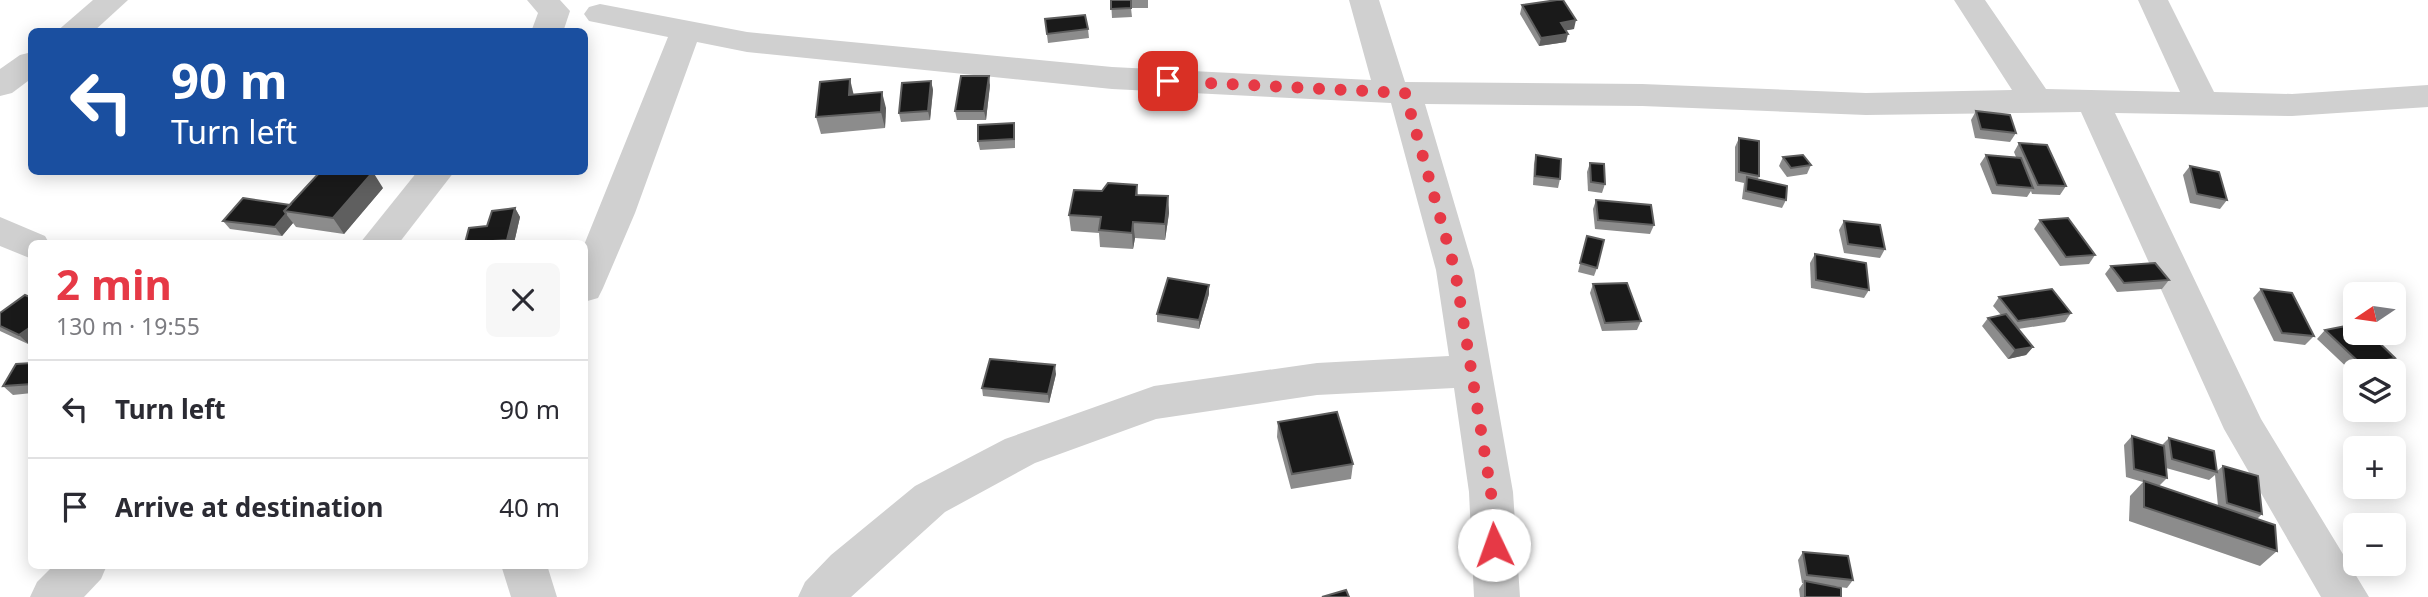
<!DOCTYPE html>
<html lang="en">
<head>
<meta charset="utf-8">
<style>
  :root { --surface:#fff; --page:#f7f7f7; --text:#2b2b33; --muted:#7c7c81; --line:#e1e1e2; --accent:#e63946 }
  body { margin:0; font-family:"Noto Sans",sans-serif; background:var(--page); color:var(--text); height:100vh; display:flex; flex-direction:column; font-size:26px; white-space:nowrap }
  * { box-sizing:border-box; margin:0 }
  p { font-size:23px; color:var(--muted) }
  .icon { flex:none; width:38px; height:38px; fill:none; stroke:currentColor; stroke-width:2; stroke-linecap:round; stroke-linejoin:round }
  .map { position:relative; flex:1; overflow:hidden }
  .panel { position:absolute; left:28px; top:240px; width:560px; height:329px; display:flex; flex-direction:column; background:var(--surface); border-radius:10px; box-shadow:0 4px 18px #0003 }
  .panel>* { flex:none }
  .top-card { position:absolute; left:28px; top:28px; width:560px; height:147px; border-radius:10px; box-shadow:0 4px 18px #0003; background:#1a4fa0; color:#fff; overflow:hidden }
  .needle { width:46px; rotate:257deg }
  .controls { position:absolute; left:2343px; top:282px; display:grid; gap:14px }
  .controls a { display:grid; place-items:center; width:63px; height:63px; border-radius:10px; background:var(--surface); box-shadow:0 4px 18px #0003; font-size:35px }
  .pin { position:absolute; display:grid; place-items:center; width:60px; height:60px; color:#fff; margin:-30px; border-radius:14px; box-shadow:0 4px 10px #0006 }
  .me { position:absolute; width:77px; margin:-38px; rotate:357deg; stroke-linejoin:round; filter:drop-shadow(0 0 5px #0008) }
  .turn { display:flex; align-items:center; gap:24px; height:147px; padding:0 28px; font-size:32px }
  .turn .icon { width:91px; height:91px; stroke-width:2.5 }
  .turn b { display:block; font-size:49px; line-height:60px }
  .round { display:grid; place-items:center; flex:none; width:74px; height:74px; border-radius:10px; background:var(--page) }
  .summary { display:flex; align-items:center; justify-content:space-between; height:119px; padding:0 28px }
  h1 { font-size:42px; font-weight:700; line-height:52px; color:var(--accent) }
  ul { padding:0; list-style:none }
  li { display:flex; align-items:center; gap:21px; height:98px; padding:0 28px; border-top:2px solid var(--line) }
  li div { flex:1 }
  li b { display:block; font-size:26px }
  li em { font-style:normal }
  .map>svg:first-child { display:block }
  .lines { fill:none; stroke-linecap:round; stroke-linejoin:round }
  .minor { fill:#d0d0d0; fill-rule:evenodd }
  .wall { fill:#8c8c8c; fill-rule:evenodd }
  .shaded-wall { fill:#5f5f5f }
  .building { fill:#1a1a1a; stroke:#5f5f5f; stroke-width:2 }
  .route { stroke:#e63946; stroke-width:12; stroke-dasharray:0 21.6 }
</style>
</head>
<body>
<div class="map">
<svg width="2428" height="597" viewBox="0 0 2428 597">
  <rect width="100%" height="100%" fill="#fff"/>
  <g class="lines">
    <g class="minor">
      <path d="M93,0H128L93,32H56Z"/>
      <path d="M527,0H560L570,11L563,32H531L538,13Z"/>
      <path d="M1349,0H1379L1405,82L1642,84L1866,93L2012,90L1954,0H1985L2046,89L2180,92L2138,0H2168L2214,92L2292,94L2428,85V107L2292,116L2115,113L2261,419L2369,597H2321L2224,429L2081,112L1866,115L1642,106L1425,104L1474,270L1513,492L1520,597H1474L1469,492L1454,388L1317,395L1156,419L1035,463L945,512L851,597H798L805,582L831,555L915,486L1005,439L1154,386L1317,363L1449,356L1436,270L1391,103L1112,89L747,52L697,42L635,213L603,288L598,298L584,302V245L668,37L589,21L584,14L589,7L600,4L747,32L1112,67L1371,80Z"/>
      <path d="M32,52V78L12,93L0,96V69L20,55Z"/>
      <path d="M417,172H454L399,243H360Z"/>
      <path d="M0,217L45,236L49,243H32V259L0,246Z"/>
      <path d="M54,565H107L101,579L84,597H30L37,582Z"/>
      <path d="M501,565H547L557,597H511Z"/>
    </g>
  </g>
  <g class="wall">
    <path d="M1111,0H1148V8H1131L1132,17L1112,18Z"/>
    <path d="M1522,5L1574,29L1566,30V42L1539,46L1520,14Z"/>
    <path d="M1045,19L1088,29L1089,38L1048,43Z"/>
    <path d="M931,81L933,90L930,120L901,122L899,113Z"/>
    <path d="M990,85L986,120H957L955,111Z"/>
    <path d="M854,95L886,108L885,128L821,134L816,117Z"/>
    <path d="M1976,111L2016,133L2010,142L1975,138L1971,120Z"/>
    <path d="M1015,132V148L980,150L978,141Z"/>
    <path d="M1739,138L1759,176L1758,179L1786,200L1782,208L1742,199L1744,183L1735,181V147Z"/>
    <path d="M2019,143L2066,186L2060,195L2032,194L2031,191L2027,197L1992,194L1980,164L1986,155L2016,157L2014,152Z"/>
    <path d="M1536,155L1560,179L1558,188L1533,185L1534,164Z"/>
    <path d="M1783,157L1811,165L1807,174L1787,177L1779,166Z"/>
    <path d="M1590,163L1605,184L1602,193L1588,191L1587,172Z"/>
    <path d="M2190,166L2227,200L2220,209L2190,203L2183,175Z"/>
    <path d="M1137,185L1138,195L1168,196L1169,213L1165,240L1135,238L1133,249L1100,247L1099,233L1071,231L1069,215L1102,191Z"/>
    <path d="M383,188L344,234L296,227L293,223L282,236L230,229L223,221Z"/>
    <path d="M1596,200L1654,225L1650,234L1595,229L1593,209Z"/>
    <path d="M515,208L520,217L514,243H465L487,226Z"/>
    <path d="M2040,220L2095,255L2089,264L2060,266L2034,229Z"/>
    <path d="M1844,221L1885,249L1880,258L1844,253L1839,230Z"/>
    <path d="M1587,236L1597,268L1594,276L1578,272Z"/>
    <path d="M1815,254L1869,290L1864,298L1811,288L1810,263Z"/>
    <path d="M2111,266L2169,280L2162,289L2117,292L2105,274Z"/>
    <path d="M1593,284L1641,321L1637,330L1602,331L1590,293Z"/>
    <path d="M2261,289L2314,336L2305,345L2274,341L2253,298Z"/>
    <path d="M1209,294L1199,329L1157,322V314Z"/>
    <path d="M1999,297L2071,313L2065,322L2018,329L2033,347L2026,355L2008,359L1982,326L1988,318L2001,315L1993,306Z"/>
    <path d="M0,313L28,344L0,331Z"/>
    <path d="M2325,330L2386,366L2367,371H2356V374H2354L2317,339Z"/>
    <path d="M32,363V393L13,395L3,386Z"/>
    <path d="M1056,374L1049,403L983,396L982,388Z"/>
    <path d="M1278,422L1353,464L1351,479L1291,489L1277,437Z"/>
    <path d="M2132,436L2162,445L2169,438L2217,471L2223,466L2262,514L2257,519L2277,551L2260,566L2129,521L2130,496L2143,482L2126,477L2124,445ZM2166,468L2209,480L2215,475L2218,506L2159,486L2167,478Z"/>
    <path d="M1803,552L1853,580L1847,588L1825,585L1841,597H1800L1799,589L1803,583H1802L1798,560Z"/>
  </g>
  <g class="shaded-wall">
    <path d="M1576,20L1574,29L1558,32L1561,23Z"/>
    <path d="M1568,34L1566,42L1539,46L1541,38Z"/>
    <path d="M989,76L990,85L986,120L984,111Z"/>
    <path d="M850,79L854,96L849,95Z"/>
    <path d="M931,81L933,90L930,120L928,111Z"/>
    <path d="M882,92L886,108L885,128L881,112Z"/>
    <path d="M373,172L383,188L344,234L333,218Z"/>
    <path d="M1168,196L1169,213L1165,240V224Z"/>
    <path d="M515,208L520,217L514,243H509L507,240Z"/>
    <path d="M286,214L293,223L282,236L275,227Z"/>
    <path d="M1133,222L1135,238L1133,249L1132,233Z"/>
    <path d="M1209,285V294L1199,329V320Z"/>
    <path d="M32,326V342L28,344L19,335Z"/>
    <path d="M2033,347L2026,355L2008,359L2015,350Z"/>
    <path d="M2395,358L2386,366L2367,371H2357L2363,366Z"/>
    <path d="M1055,365L1056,374L1049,403L1048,394Z"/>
  </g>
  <g class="building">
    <path d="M1111,0H1131V8L1111,9Z"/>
    <path d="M1557,0H1563L1576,20L1561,23L1568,34L1541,38L1522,5Z"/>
    <path d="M1085,15L1088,29L1047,34L1045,19Z"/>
    <path d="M961,76H989L984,111H955Z"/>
    <path d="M850,79L849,95L882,92L881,112L816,117L820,82Z"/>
    <path d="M931,81L928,111L899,113L902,83Z"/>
    <path d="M1976,111L2010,115L2016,133L1981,129Z"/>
    <path d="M1014,123V139L978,141V125Z"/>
    <path d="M1739,138L1759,141V176L1739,172Z"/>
    <path d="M2019,143L2047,145L2066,186L2038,185Z"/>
    <path d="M1536,155L1561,159L1560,179L1535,176Z"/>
    <path d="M1803,155L1811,165L1791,168L1783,157Z"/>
    <path d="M1986,155L2021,158L2033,188L1997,185Z"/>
    <path d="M1590,163L1604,164L1605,184L1591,182Z"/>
    <path d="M2190,166L2219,172L2227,200L2197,194Z"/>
    <path d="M320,172H373L333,218L284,211Z"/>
    <path d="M1747,177L1787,186L1786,200L1746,191Z"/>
    <path d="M1108,183L1137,185L1136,195L1168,196L1165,224L1133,222L1132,233L1099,230L1101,217L1069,215L1074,190L1102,191Z"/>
    <path d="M243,198L290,205L284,211L286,214L275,227L223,221Z"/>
    <path d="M1596,200L1651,205L1654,225L1598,220Z"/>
    <path d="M515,208L507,240L465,243L469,228L487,226L492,211Z"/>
    <path d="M2068,218L2095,255L2066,257L2040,220Z"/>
    <path d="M1844,221L1880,225L1885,249L1848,244Z"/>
    <path d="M1587,236L1604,240L1597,268L1580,263Z"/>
    <path d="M1815,254L1866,263L1869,290L1816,280Z"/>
    <path d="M2155,263L2169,280L2124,283L2111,266Z"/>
    <path d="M1168,278L1209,285L1199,320L1157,314Z"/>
    <path d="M1627,283L1641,321L1605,323L1593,284Z"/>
    <path d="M2052,289L2071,313L2018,321L1999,297Z"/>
    <path d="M2261,289L2292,293L2314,336L2282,333Z"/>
    <path d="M25,295L32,298V326L19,335L0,326V313Z"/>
    <path d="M2006,314L2033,347L2015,350L1988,318Z"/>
    <path d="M2356,324V332H2368L2395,358L2363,366L2325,330Z"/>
    <path d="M990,359L1055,365L1048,394L982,388Z"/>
    <path d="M32,363V384L3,386L16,364Z"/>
    <path d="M1337,412L1353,464L1292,474L1278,422Z"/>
    <path d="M2132,436L2164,446L2167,478L2134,469Z"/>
    <path d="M2169,438L2214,451L2217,472L2172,459Z"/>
    <path d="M2223,466L2258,476L2262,514L2227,503Z"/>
    <path d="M2144,481L2275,525L2277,551L2144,507Z"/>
    <path d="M1803,552L1848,556L1853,580L1807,575Z"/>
    <path d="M1805,581L1841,588V597H1805Z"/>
    <path d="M1346,590L1349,597H1322Z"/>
  </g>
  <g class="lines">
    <path class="route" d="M1168,81L1405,93L1455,270L1491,492L1494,545"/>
  </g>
</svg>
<div class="controls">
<a><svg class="needle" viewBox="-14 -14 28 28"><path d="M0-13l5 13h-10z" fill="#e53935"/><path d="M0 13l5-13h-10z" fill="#7c7c81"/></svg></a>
<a><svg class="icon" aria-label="layers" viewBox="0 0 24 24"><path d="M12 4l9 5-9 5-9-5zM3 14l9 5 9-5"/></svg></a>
<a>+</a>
<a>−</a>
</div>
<div class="pin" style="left:1168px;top:81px;background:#d93025"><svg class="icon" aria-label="arrive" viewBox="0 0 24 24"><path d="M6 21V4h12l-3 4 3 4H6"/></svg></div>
<svg class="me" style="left:1494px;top:545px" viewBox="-20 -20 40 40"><circle r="19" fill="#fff"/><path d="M0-13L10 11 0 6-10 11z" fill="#e63946"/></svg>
<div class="top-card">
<div class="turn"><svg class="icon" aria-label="left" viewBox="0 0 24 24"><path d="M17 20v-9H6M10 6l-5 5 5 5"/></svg><div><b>90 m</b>Turn left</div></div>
</div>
<section class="panel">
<div class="summary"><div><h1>2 min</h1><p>130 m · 19:55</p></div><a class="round"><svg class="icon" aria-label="close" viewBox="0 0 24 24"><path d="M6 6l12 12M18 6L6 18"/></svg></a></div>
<ul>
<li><svg class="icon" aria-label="left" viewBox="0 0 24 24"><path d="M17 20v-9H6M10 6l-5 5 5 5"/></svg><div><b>Turn left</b></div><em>90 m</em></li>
<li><svg class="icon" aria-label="arrive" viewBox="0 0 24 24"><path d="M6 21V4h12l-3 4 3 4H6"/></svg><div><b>Arrive at destination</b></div><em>40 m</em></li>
</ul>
</section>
</div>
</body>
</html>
